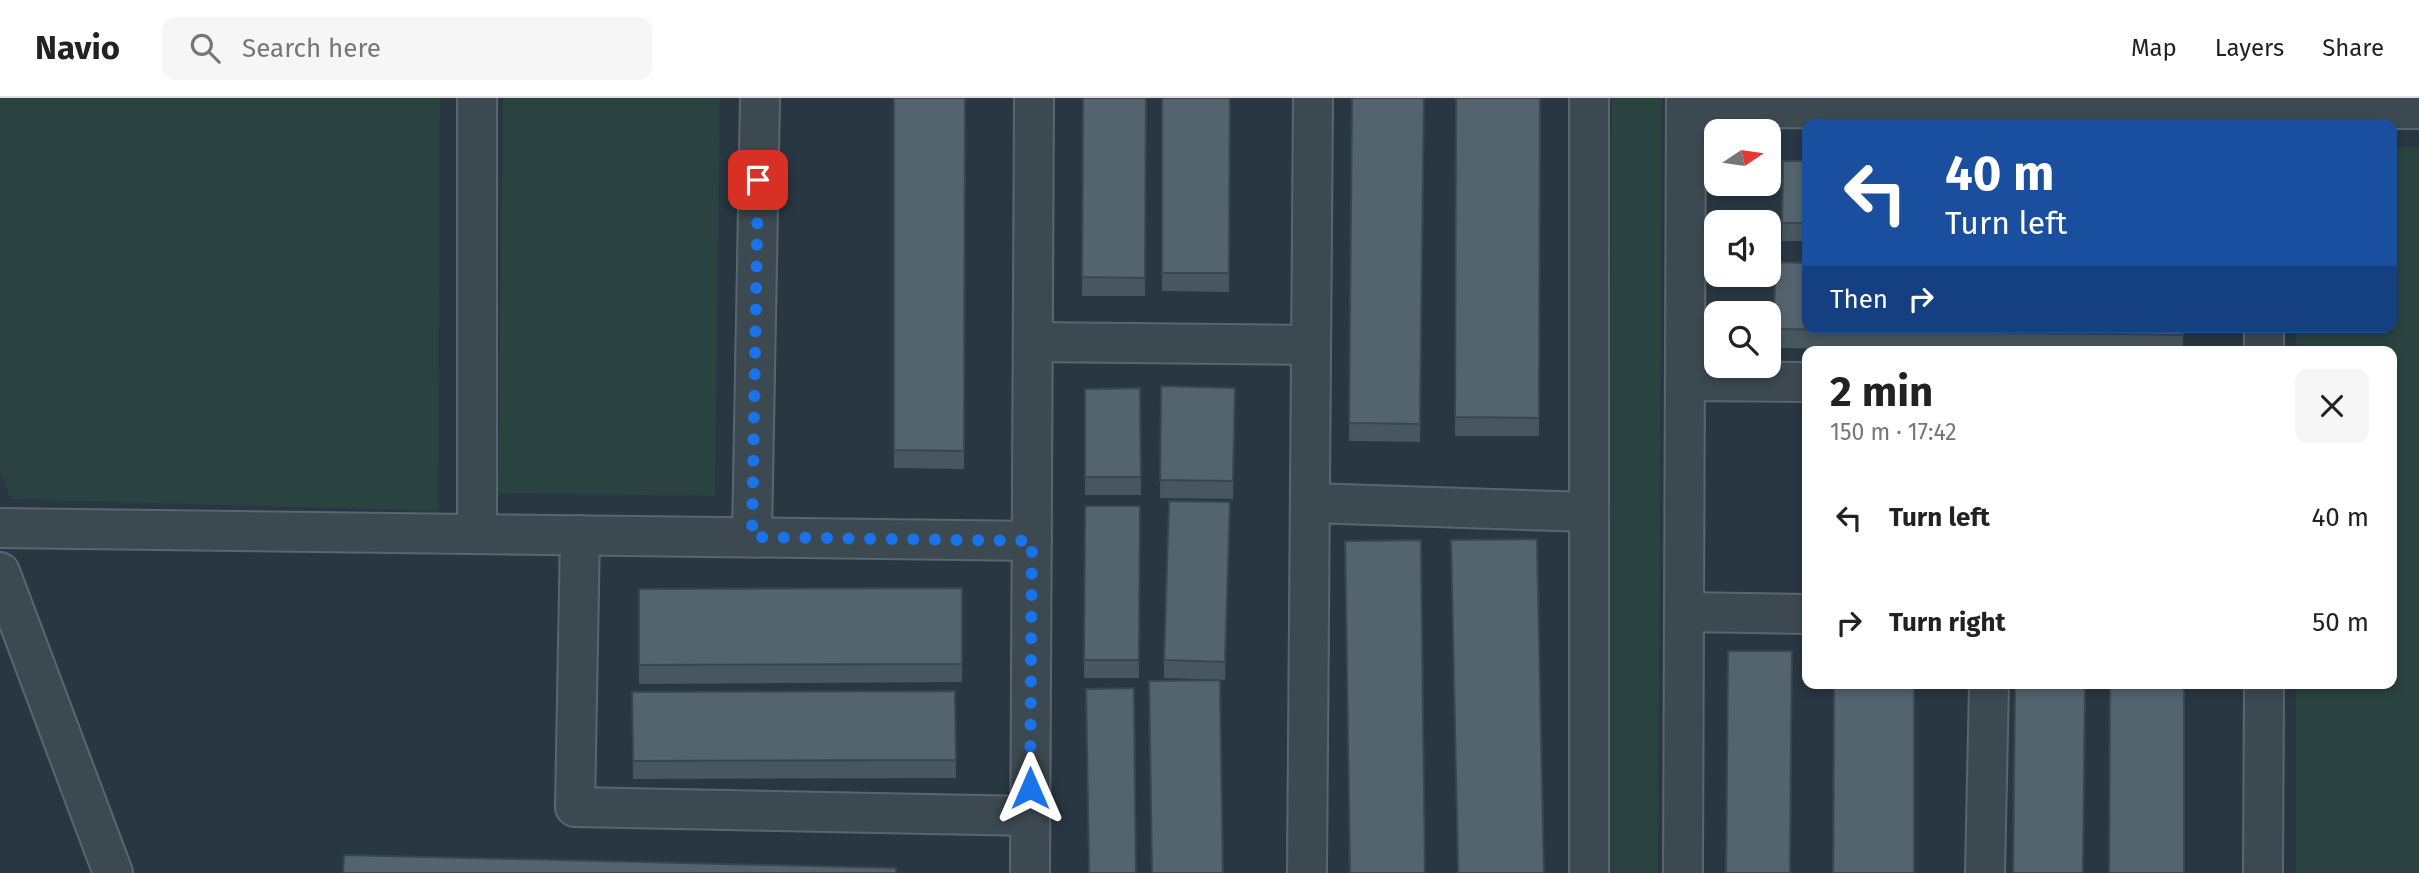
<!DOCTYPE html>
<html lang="en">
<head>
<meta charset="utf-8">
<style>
  :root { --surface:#fff; --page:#f6f6f6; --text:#222; --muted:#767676; --line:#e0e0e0 }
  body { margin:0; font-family:"Fira Sans",sans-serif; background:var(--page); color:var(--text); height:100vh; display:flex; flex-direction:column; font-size:26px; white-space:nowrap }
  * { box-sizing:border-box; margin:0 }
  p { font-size:23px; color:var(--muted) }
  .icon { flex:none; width:38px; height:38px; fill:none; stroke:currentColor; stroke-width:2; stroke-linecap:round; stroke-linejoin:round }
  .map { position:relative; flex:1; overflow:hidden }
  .sheet { position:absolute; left:1802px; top:248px; width:595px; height:343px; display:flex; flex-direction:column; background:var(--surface); border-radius:14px; box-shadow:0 4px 10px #0003 }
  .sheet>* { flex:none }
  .hud { position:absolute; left:1802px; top:21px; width:595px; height:214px; border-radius:14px; box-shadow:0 4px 10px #0003; background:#1a4fa0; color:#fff; overflow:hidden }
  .needle { width:46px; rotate:77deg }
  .fabs { position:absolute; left:1704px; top:21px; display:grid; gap:14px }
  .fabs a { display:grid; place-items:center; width:77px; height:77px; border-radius:14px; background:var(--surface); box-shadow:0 4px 10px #0003; font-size:35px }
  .pin { position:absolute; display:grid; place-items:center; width:60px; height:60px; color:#fff; margin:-30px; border-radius:14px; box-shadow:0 4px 10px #0006 }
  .me { position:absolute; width:77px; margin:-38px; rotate:0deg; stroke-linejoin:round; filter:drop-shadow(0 0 5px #0008) }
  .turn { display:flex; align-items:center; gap:24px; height:147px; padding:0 28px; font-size:32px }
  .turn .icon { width:91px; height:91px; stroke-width:2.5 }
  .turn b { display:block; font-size:49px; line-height:60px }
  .then { display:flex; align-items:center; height:66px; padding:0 28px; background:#0003; gap:14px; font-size:26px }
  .round { display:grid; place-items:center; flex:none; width:74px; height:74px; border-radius:14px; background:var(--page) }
  .head { display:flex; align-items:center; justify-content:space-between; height:119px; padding:0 28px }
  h1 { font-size:42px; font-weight:700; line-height:52px }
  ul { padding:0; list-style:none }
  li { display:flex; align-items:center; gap:21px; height:105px; padding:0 28px }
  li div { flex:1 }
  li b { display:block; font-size:26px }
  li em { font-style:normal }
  header { display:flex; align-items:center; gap:42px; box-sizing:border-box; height:98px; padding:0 35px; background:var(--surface); border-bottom:2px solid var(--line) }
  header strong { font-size:33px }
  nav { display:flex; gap:38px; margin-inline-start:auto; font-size:24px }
  .search { width:490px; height:63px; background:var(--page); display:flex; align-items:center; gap:18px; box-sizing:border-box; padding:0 24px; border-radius:14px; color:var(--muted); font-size:26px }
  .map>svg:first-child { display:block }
  .green { fill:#2a4341 }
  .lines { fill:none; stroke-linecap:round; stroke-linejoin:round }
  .minor-casing { stroke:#5a666f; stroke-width:42 }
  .minor { stroke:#3c4951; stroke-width:38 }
  .wall { fill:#47565f }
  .building { fill:#53646e; stroke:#3a464d; stroke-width:2 }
  .route { stroke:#1a73e8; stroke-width:12; stroke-dasharray:0 21.6 }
</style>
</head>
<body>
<header>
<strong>Navio</strong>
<div class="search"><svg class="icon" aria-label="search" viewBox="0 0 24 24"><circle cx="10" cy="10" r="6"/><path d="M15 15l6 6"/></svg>Search here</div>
<nav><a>Map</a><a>Layers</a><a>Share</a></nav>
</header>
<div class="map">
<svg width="2419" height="775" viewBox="0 0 2419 775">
  <rect width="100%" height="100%" fill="#283742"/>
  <g class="green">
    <path d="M0,0H440L438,413L11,401L0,373Z"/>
    <path d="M503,0H720L715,398L498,395Z"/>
    <path d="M1612,0H1662L1658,775H1607Z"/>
    <path d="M2392,49H2419V775H2296V586H2392V254H2296V229H2392Z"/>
  </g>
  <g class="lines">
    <g class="minor-casing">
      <g id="minor">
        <path d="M477,0V436"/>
        <path d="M1589,0V775"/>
        <path d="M1686,10L2419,11"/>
        <path d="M2264,229V254"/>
        <path d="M1033,244L1311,247"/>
        <path d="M1685,283L1808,284"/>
        <path d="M1310,405L1589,414"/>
        <path d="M0,430L1032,443"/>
        <path d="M580,437L575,709L1030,718"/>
        <path d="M752,439L760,0"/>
        <path d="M0,474L113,775"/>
        <path d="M1685,514L1808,516"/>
        <path d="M1030,775L1034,0"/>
        <path d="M1307,775L1313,0"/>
        <path d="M1683,775L1686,0"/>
        <path d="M1985,775L1989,586"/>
        <path d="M2263,775L2264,586"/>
      </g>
    </g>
    <use href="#minor" class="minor"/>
  </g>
  <g class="wall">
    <path d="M894,0H965L964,371L894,370Z"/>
    <path d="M1083,0H1146L1145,198H1082Z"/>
    <path d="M1162,0H1230L1229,194L1162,193Z"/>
    <path d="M1352,0H1424L1420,344L1349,343Z"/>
    <path d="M1456,0H1541L1539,338H1455Z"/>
    <path d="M1783,63H1808V143H1782Z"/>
    <path d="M1775,164L2183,229V254H2061L1774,250Z"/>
    <path d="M1161,288L1235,290L1233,401L1160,400Z"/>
    <path d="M1140,290L1141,397H1085V291Z"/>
    <path d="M1085,408H1140L1139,580H1084Z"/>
    <path d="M1230,423L1225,582L1164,580V562Z"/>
    <path d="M962,490V584L639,586V491Z"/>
    <path d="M955,593L956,680L633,681L632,594Z"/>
  </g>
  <g class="building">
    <path d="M894,0H965L964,353L894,352Z"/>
    <path d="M1083,0H1146L1145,180L1082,179Z"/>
    <path d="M1162,0H1230L1229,175H1162Z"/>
    <path d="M1352,0H1424L1420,326L1349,325Z"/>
    <path d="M1456,0H1540L1539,320L1455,319Z"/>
    <path d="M1783,63H1808V125H1782Z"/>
    <path d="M1775,164L1808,165V229H2183V237L1774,231Z"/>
    <path d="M1161,288L1235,290L1233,383L1160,382Z"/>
    <path d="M1140,290L1141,379H1085V291Z"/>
    <path d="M1169,403L1230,404L1225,564L1164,562Z"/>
    <path d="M1085,408H1140L1139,562H1084Z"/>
    <path d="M1537,441L1544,775H1458L1451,442Z"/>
    <path d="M1421,442L1425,775H1350L1345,443Z"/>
    <path d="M962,490V566L639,567V491Z"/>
    <path d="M1728,553H1792L1790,775H1726Z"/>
    <path d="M1220,582L1223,775H1152L1149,583Z"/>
    <path d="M1834,586H1914V775H1833Z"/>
    <path d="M2015,586H2085L2083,775H2013Z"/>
    <path d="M2110,586H2184V775H2109Z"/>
    <path d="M1134,590L1136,775H1089L1086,591Z"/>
    <path d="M955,593L956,662L633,663L632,594Z"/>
    <path d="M344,757L896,770V775H343Z"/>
  </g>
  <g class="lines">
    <path class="route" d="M758,82L752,439L1032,443L1030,690"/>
  </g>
</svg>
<div class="fabs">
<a><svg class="needle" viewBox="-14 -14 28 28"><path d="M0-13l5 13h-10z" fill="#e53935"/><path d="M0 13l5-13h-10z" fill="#767676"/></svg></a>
<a><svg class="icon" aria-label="sound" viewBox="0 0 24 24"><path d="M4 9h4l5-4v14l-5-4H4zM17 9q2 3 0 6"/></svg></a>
<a><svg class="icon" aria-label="search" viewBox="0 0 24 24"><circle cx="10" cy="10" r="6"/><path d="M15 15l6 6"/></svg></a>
</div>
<div class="pin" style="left:758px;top:82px;background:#d93025"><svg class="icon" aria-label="arrive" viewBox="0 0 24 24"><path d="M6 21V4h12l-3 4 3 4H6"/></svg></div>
<svg class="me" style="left:1030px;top:690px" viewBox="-20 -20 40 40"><path d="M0-17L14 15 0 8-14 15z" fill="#1a73e8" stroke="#fff" stroke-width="4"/></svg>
<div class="hud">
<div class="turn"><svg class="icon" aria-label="left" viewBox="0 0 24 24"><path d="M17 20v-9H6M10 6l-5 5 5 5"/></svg><div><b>40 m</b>Turn left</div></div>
<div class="then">Then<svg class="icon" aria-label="right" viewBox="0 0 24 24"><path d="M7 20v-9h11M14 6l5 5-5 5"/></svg></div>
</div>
<section class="sheet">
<div class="head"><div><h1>2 min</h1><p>150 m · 17:42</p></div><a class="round"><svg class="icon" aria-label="close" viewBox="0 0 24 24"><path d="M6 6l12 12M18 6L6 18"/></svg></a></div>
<ul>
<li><svg class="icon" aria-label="left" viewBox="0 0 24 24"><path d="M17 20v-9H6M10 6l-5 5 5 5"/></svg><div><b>Turn left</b></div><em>40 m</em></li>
<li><svg class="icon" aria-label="right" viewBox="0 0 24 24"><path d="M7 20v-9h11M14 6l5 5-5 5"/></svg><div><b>Turn right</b></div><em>50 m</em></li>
</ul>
</section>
</div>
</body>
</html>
